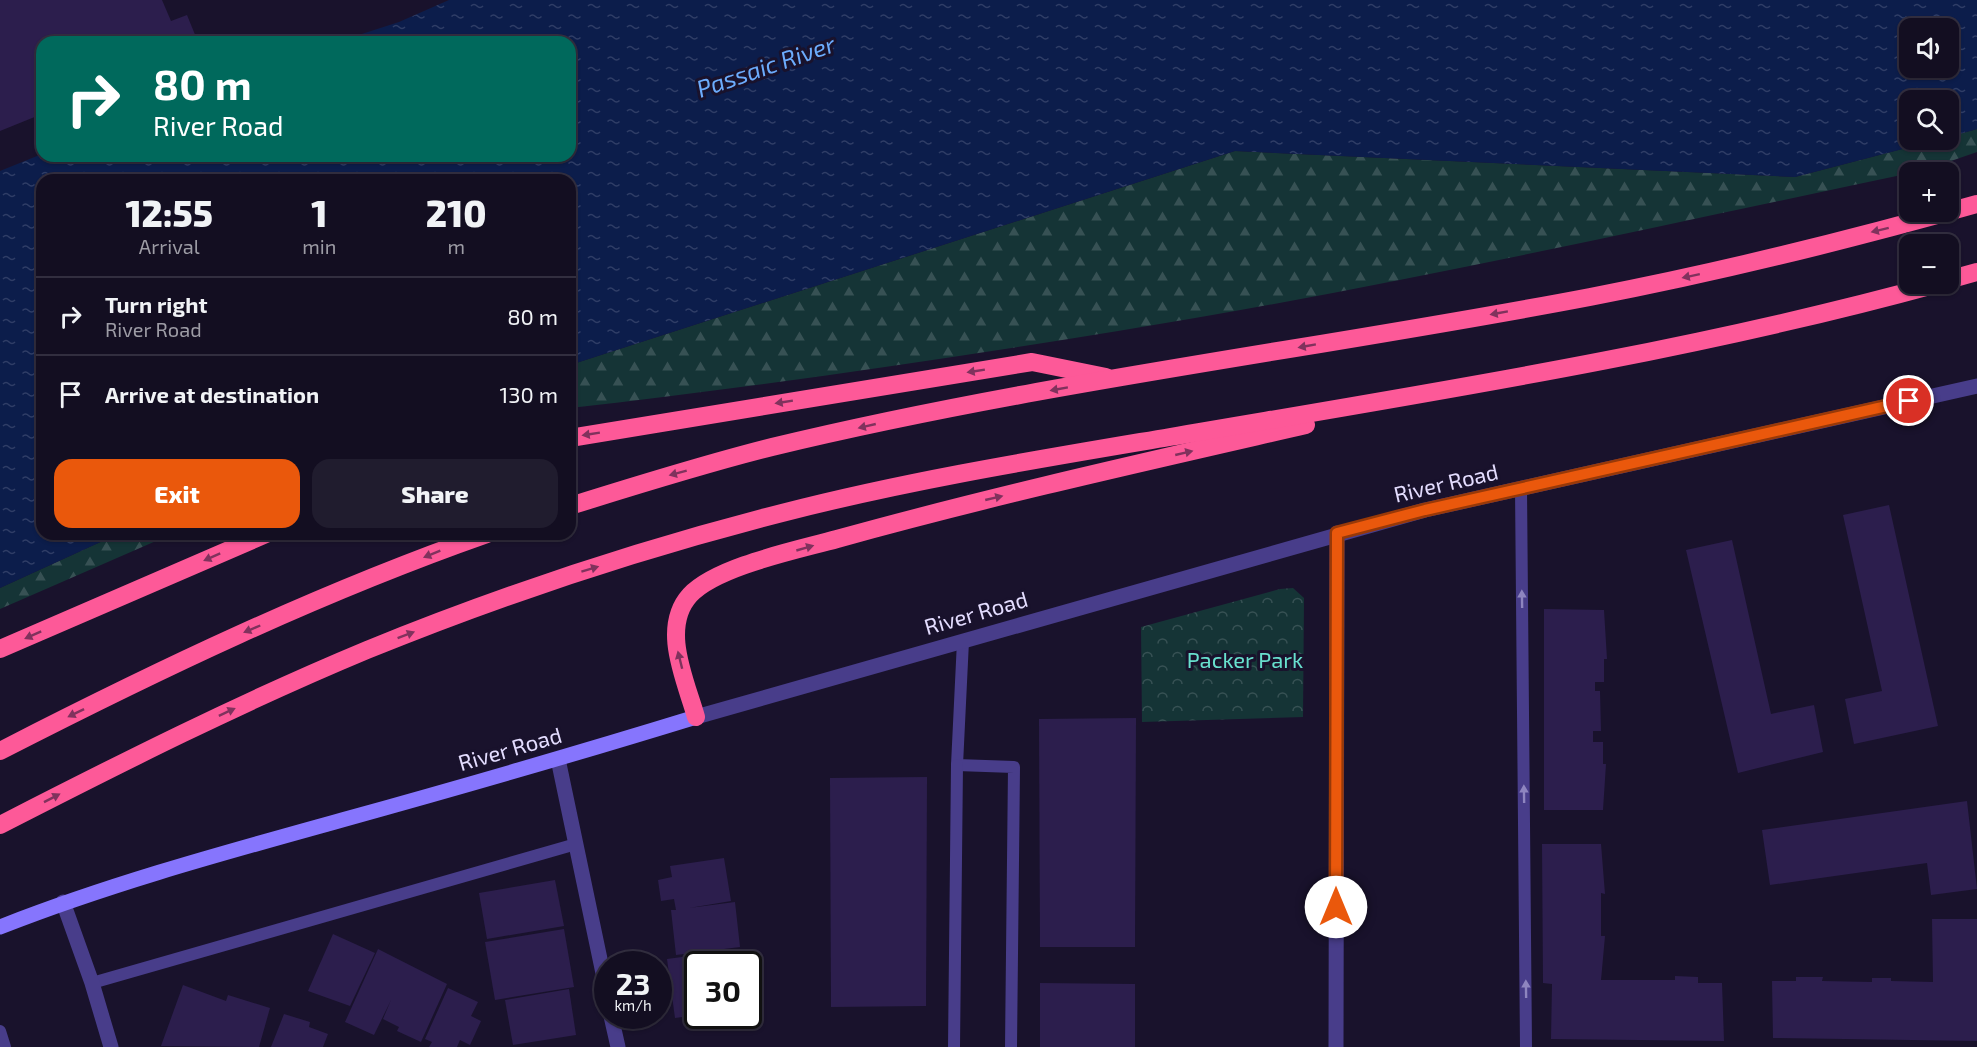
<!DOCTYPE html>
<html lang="en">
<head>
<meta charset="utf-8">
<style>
  :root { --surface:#130e21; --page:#201c2e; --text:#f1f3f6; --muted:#9d9ca5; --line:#322e3f; --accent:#ea580c }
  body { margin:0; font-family:"Exo 2",sans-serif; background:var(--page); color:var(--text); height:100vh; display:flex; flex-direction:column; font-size:22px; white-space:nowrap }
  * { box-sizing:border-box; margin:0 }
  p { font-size:20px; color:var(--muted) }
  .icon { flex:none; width:33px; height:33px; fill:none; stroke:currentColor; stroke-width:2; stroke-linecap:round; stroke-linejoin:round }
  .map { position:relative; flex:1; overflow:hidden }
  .side { position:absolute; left:36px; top:174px; width:540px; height:366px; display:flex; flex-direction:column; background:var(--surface); border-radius:18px; box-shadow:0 2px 4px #0004,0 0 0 2px var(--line) }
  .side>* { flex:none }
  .banner { position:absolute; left:36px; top:36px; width:540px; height:126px; border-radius:18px; box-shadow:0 2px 4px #0004,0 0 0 2px var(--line); background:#00695c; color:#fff; overflow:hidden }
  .tools { position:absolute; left:1899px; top:18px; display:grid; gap:12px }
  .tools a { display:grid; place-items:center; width:60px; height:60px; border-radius:12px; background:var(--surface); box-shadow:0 2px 4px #0004,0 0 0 2px var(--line); font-size:30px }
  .speed { position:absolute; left:594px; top:951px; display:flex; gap:12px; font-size:30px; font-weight:700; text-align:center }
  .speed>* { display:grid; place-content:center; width:78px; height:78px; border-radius:50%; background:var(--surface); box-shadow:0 2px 4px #0004,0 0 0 2px var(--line); line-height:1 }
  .speed small { font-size:15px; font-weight:400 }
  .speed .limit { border:3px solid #111; border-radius:9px; background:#fff; color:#111 }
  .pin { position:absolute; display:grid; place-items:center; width:51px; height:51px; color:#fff; margin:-26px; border:3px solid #fff; border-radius:50%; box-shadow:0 2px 6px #0007 }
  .me { position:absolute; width:66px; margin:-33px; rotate:0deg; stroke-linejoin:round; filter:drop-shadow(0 0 4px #0008) }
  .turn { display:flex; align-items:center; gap:21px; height:126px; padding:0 18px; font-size:27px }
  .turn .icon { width:78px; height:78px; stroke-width:2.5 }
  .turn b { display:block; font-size:42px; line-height:51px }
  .eta { display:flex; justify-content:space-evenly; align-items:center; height:102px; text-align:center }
  .eta b { font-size:36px; font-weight:800; line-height:42px }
  .button { display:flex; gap:12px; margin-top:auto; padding:12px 18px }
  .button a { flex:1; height:69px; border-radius:18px; background:var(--accent); color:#fff; font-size:24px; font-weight:800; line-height:69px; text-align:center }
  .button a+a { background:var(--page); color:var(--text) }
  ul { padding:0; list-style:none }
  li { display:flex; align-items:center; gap:18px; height:78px; padding:0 18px; border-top:2px solid var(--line) }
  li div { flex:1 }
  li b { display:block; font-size:22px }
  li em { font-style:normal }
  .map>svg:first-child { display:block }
  .forest { fill:url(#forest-firs) }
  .park { fill:url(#park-crowns) }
  .water { fill:url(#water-ripples); fill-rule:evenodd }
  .building { fill:#2c1e4d }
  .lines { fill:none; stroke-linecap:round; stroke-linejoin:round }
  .service { stroke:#483d8a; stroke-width:12 }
  .minor { stroke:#483d8a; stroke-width:15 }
  .tertiary { stroke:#483d8a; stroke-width:15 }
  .secondary { stroke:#8675fd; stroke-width:15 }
  .motorway { stroke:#fd5998; stroke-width:18 }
  .oneway { fill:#80325d }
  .oneway2 { fill:#8e85bf }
  .route-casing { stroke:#983908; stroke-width:15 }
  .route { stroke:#ea580c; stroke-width:10 }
  .labels { text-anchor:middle; stroke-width:6; stroke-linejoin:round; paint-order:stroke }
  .street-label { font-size:22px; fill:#e4ddff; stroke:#19122c }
  .park-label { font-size:22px; fill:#68e0ce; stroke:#19122c }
  .water-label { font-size:24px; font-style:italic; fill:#6cacfd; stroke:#19122c }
</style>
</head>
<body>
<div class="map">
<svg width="1977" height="1047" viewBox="0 0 1977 1047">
  <defs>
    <pattern id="forest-firs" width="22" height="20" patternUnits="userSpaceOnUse" patternTransform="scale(1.5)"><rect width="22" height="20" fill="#153436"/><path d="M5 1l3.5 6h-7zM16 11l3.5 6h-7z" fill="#375154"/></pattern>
    <pattern id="park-crowns" width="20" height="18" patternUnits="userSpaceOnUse" patternTransform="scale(1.5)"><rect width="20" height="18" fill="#153436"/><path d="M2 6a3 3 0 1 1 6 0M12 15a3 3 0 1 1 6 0" fill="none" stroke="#375154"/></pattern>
    <pattern id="water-ripples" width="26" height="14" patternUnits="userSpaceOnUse" patternTransform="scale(1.5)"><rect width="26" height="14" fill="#0c1d4b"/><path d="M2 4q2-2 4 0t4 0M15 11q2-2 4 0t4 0" fill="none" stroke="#2f3d66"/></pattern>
  </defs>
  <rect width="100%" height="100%" fill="#19122c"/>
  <g class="forest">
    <path d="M1977,129V152L1925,170C1658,226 1389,287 1118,331C936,361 753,387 570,408V365L1235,151L1795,177L1937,140H1948L1949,137Z"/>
    <path d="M118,534H172L0,609V588Z"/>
  </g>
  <path class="park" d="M1293,588L1304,598L1303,717L1142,722L1141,627L1280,589Z"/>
  <path class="water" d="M449,0H1977V129L1949,137L1948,100H1910V140H1937L1795,177L1235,151L570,365V180H42V534H118L0,588V171L42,154L570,156V42H337L399,22ZM1910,28H1948V68H1910Z"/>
  <g class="building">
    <path d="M0,0H162L171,21L187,15L198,42H42V114L0,131Z"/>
    <path d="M1889,505L1938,726L1854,744L1845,699L1882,691L1843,515Z"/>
    <path d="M1732,540L1771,714L1814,705L1823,752L1738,773L1686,550Z"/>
    <path d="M1544,609L1604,610L1607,659H1604V682H1595V691H1600L1601,731H1593V742H1603V764H1606L1603,810H1544Z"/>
    <path d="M1136,718L1135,947H1040L1039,719Z"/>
    <path d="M927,777L926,1006L831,1007L830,778Z"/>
    <path d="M1967,801L1977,889L1931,895L1927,863L1770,885L1762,830Z"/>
    <path d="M1542,844H1601L1605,894L1601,893V936H1605L1601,980H1675V976L1698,977V983H1722L1724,1041L1551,1039L1552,984L1543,983Z"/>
    <path d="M724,858L731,901L689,908L735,902L740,947L676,955L671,910H676L674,899L661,901L658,880L672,877L670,866Z"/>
    <path d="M555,880L564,926L487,939L479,893Z"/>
    <path d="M1932,919H1977V1041L1773,1038L1772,981H1796V977H1823L1822,981L1872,982V978H1891V981L1933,982Z"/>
    <path d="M564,929L574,987L495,1000L485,942Z"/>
    <path d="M333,934L375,953L350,1006L308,991Z"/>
    <path d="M378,949L447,984L421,1042L397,1031L399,1027L383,1019L391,1000L374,1035L345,1022Z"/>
    <path d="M742,949L744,964H698V1015L675,1018L667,959Z"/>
    <path d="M1040,983L1135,984V1047H1040Z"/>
    <path d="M183,985L226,1001L228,995L270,1008L259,1047L161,1046Z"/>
    <path d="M448,988L478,1002L471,1016L481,1021L470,1045L460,1040L457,1047H429L432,1042L425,1039Z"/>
    <path d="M569,989L576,1035L513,1045L505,1000Z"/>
    <path d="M284,1014L310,1022L309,1027L328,1034L323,1047H271Z"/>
  </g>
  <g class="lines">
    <g class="service">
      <path d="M1521,488L1526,1047"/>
      <path d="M963,641L957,765L1014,767L1011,1047"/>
      <path d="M92,983L576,844"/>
      <path d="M0,1031L5,1047"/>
      <path d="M954,1047L957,765"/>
    </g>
    <g class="minor">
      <path d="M558,759L608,997"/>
      <path d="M63,902L92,983L111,1047"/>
      <path d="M611,1016L618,1047"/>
      <path d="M1336,1047L1337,533"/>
    </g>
    <path class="tertiary" d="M696,717L1425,510L1977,386"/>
    <path class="secondary" d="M0,927C112,883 227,852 342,820C461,787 579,753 696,717"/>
    <g class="motorway">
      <path d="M1948,280L1977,272"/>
      <path d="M570,438L1032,362L1106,377"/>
      <path d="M570,506C637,485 704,464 772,447C1041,382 1318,349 1590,297C1720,272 1849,240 1977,204"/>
      <path d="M0,649L266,534"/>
      <path d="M696,717C686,681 660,628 690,595C717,566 798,550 837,539C992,496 1149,461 1306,425"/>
      <path d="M0,751C158,670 319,593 487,534"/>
      <path d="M0,825C121,763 242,702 367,650C502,595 641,549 782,513C910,480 1040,459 1170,437C1427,393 1686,353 1937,284"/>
    </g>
  </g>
  <defs><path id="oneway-solid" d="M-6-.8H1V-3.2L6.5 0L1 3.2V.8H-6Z" transform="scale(1.5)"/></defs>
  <g class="oneway">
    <use href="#oneway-solid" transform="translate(1880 230) rotate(166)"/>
    <use href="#oneway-solid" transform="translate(1691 276) rotate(168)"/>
    <use href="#oneway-solid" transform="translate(1499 313) rotate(170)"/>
    <use href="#oneway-solid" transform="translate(1307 346) rotate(170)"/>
    <use href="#oneway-solid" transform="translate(976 371) rotate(171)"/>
    <use href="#oneway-solid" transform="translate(1059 389) rotate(170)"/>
    <use href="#oneway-solid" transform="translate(784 402) rotate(171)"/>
    <use href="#oneway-solid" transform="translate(867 426) rotate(167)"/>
    <use href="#oneway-solid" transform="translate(591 434) rotate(171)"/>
    <use href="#oneway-solid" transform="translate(1184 453) rotate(-13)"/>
    <use href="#oneway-solid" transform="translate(678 473) rotate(165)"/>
    <use href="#oneway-solid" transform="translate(994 498) rotate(-13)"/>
    <use href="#oneway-solid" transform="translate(805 548) rotate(-16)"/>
    <use href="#oneway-solid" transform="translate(432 554) rotate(158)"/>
    <use href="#oneway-solid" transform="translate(212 557) rotate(156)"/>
    <use href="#oneway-solid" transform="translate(590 569) rotate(-17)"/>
    <use href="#oneway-solid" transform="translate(252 629) rotate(157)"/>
    <use href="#oneway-solid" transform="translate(33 635) rotate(156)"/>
    <use href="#oneway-solid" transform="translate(406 635) rotate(-21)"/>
    <use href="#oneway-solid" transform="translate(680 660) rotate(-104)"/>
    <use href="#oneway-solid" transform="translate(227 712) rotate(-25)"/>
    <use href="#oneway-solid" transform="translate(76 713) rotate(154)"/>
    <use href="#oneway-solid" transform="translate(52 798) rotate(-27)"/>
  </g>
  <g class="oneway2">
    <use href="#oneway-solid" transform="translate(1522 599) rotate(-91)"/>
    <use href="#oneway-solid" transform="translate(1524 794) rotate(-91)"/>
    <use href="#oneway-solid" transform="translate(1526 989) rotate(-91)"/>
  </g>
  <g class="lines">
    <g class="route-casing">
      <path id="route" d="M1336,907L1337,533L1425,510L1909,401"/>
    </g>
    <use href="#route" class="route"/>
  </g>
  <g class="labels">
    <g class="street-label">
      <text transform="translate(1446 483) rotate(-13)" y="8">River Road</text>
      <text transform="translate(976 613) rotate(-16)" y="8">River Road</text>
      <text transform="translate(510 749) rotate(-16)" y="8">River Road</text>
    </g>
    <g class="park-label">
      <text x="1245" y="668">Packer Park</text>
    </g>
    <g class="water-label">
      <text transform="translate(766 67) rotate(-19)" y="8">Passaic River</text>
    </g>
  </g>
</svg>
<div class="tools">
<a><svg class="icon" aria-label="sound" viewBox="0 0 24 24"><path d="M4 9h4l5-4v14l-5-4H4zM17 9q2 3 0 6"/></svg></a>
<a><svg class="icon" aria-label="search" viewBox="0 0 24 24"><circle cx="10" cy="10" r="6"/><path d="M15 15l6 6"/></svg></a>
<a>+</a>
<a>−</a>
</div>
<div class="speed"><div>23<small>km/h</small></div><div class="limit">30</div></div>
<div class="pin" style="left:1909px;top:401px;background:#d93025"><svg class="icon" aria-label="arrive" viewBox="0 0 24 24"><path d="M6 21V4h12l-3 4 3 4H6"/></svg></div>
<svg class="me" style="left:1336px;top:907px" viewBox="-20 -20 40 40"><circle r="19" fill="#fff"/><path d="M0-13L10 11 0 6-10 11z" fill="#ea580c"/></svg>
<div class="banner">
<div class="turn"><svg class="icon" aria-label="right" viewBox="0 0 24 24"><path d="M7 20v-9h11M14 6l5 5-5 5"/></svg><div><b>80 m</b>River Road</div></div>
</div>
<section class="side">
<div class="eta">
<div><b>12:55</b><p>Arrival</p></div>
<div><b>1</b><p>min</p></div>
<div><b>210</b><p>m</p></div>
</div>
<ul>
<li><svg class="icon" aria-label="right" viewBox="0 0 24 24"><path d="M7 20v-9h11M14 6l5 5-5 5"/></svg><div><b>Turn right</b><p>River Road</p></div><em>80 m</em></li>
<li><svg class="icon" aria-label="arrive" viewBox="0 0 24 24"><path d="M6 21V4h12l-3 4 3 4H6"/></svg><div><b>Arrive at destination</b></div><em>130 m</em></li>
</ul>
<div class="button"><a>Exit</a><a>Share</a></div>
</section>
</div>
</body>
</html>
